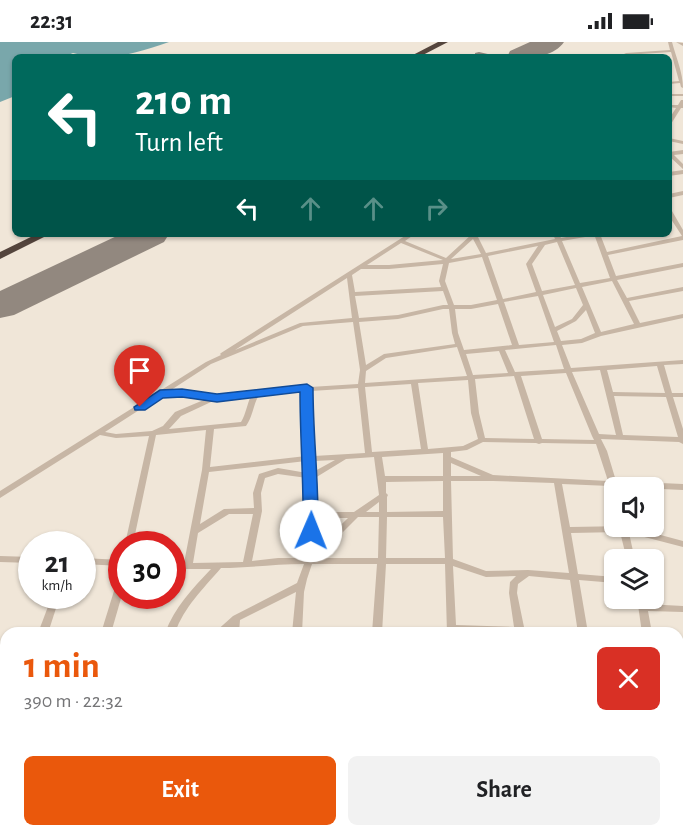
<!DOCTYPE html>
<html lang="en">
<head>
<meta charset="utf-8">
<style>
  :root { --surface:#fff; --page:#f2f2f2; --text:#202124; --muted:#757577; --accent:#ea580c }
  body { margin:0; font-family:"Alegreya Sans",sans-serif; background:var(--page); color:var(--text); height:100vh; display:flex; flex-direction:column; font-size:22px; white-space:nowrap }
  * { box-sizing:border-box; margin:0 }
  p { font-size:20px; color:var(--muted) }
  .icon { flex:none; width:33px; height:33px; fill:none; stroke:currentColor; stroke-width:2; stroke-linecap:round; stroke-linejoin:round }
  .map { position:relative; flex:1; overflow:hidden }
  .drawer { position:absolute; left:0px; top:585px; width:684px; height:210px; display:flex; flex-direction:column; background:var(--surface); border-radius:18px 18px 0 0; box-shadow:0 2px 4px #0004 }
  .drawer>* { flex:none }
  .guide { position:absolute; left:12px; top:12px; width:660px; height:183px; border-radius:9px; box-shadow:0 2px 4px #0004; background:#00695c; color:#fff; overflow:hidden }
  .fabs { position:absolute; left:604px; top:435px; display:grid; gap:12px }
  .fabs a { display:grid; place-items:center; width:60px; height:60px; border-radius:9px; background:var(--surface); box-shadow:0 2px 4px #0004; font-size:30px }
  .speed { position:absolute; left:18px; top:489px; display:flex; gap:12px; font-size:30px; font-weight:700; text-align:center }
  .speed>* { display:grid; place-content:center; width:78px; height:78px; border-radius:50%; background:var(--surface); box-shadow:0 2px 4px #0004; line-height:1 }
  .speed small { font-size:15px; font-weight:400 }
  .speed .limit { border:9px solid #d22; background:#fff; color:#111 }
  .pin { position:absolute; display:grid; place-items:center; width:51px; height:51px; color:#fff; margin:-62px -26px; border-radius:50% 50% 50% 0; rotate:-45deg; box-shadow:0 0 6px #0007 }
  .pin .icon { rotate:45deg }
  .me { position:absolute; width:66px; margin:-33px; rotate:1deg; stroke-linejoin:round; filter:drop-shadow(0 0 4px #0008) }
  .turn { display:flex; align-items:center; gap:21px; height:126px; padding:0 24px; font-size:27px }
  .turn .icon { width:78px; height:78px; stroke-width:2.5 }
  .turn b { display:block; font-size:42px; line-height:51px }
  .lanes { display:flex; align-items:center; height:57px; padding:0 24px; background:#0003; justify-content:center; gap:30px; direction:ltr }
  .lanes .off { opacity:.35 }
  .round { display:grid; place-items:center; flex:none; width:63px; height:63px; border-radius:9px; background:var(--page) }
  .head { display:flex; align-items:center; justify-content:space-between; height:102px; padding:0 24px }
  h1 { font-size:36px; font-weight:700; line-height:45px; color:var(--accent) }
  .cta { display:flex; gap:12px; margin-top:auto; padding:12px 24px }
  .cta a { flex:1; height:69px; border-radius:9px; background:var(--accent); color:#fff; font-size:24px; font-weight:700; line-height:69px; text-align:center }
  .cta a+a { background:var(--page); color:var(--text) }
  .status { display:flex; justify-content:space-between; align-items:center; height:42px; padding:0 30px; background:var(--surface); direction:ltr }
  .status svg { height:16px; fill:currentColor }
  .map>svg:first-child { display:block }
  .water { fill:#79a7ab }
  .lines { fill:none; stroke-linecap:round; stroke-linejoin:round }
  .taxiway { fill:#92887f; fill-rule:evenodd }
  .runway { fill:#92887f; fill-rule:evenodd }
  .street { fill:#c7b6a5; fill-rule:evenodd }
  .highway { fill:#54453d; fill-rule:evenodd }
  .route { fill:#1a73e8; stroke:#114b97; stroke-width:1.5 }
</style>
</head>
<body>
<div class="status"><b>22:31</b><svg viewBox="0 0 49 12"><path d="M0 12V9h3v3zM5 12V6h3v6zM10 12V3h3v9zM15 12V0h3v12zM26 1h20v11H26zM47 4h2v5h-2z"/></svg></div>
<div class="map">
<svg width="683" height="795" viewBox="0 0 683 795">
  <rect width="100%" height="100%" fill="#f0e6d8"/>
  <path class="water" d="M0,0H169C136,11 107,21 73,11L63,15H15V54L0,60Z"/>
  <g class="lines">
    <path class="taxiway" d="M479,10L492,13L493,15H475V11Z"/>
    <g class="runway">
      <path d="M530,0H564C551,18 526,15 507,15L510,9Z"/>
      <path d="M121,192H169L164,200L14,273L0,276V249Z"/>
    </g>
    <g class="street">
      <path d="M668,0H672C676,15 683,31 683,46L681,45L680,41L669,42V40L679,39L671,10L626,13L624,12L626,11L670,8Z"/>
      <path d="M676,0L683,1V4Z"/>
      <rect x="669" y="52" width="14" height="2"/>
      <path d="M681,58H683V66H681L671,82H669V77L676,66L669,65V63H678Z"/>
      <path d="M669,96L683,99V102L669,99Z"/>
      <path d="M683,108V112L674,113L683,122V127L669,114V110Z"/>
      <path d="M683,128V132L669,134V130Z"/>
      <path d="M683,149V153L669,156V152Z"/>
      <path d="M669,167L672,169L683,188V198L608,213L616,234L683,221V225L617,238L627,256L683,245V249L629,259L640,281L683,272V276L601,294L582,301L562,303L571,326L683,318V322L664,323L672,351H683V355H673L683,387V402L679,400L601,397L607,409L616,439L683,442V448L618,445V446H615V451L612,450L610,444L562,442L570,485L627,484L683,499V505L629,491L635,518H627L620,490L571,491L578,532L615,535V541L579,538L588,591H578L570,538L529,534L518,542L517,551L524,585L572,587L575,589L577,591H488L457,590V591H447L445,522H386L382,591H372L377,522H312L307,537L304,550L302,591H292L296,550L240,578L239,591H229L230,587L225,591H214L233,574L297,541L304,522C276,522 249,526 221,526C203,547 184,565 175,591H165C175,565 192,547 211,527H172V521H184L202,428L206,388L156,393L133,502H125L149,394L116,396L100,393L0,456V449L206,320L221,313L220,312L221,311L408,192H415L405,199L446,216L472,192H478L477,193L486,211L555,197L553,192H559L561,196L582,192H594L591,194L562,199L580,241L610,236L594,192H600L607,210L682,194L669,174ZM473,197L481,212L451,217ZM557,200L575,243L542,249L532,222L545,203ZM401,201L443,218L389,223H367ZM538,204L526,222L536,250L503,257L488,214ZM482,215L497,258L471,263H454L445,239L449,221ZM443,222L439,239L441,245L355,250L352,233L361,227H389ZM347,236L352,276L300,281L235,308ZM612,239L634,282L601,290L582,245ZM576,246L583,263L572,277L555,285L543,253ZM443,249L448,263H443L398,273L359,276L355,254ZM538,254L554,300L519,303L504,260ZM498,262L512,303L464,308L458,291L455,267H471ZM443,267H449L452,291L455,302L384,312L366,323L359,280L398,277ZM586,268L595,291L581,297L561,299L557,289L576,279ZM353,280L360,328L358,342L310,345L307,344L304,345L257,349L218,355L182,349L168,350L211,322L303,284ZM556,303L564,327L515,330L505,308ZM457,305L467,334L365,341L366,329L386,316ZM499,309L508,331L473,333L466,312ZM657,324L665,351L613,350L607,328ZM600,328L616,393L599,392L572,330ZM566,331L592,394L594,398L542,397L521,334ZM514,334L534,397L485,396L479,371L475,337ZM468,338L471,371L478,397L463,404L428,407L418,341ZM411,342L421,407L372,410L365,345ZM358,346L365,411L314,414L311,349ZM303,350L306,414L210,425L214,387L246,384C253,374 253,363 259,353ZM182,353L206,357L175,370L163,384L152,389L116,392L105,390L161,354ZM251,354C247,362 246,372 241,380L169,387L181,374L211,360ZM614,354L666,355L678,395L623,393ZM483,400L536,401L539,402L542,401L596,402L608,439L493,433L451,415V410L467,408ZM443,411V434H385L382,415ZM374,415L379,453L354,470H316L315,436L346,417ZM335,418L315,429L314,419ZM306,419L307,431L278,426L259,432L253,451L254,466L224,467L200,482L209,430ZM451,421L481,434H451ZM278,432L307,436L308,471L307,473L308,475L305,516H278L252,519L262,469L261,451L265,436ZM443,439V469L387,470V455L388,453L386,451V440ZM451,439H493L554,441L569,531L528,528L486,529L453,517ZM379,460V470H366ZM229,472H253L243,520L193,521L198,491ZM358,475H379L378,516H317ZM387,475H443L445,516H386ZM316,476H348L314,509ZM453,524L486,535L516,534L510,540L509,551L514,585L456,583Z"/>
      <path d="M0,514L32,515V521L0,520Z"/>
      <path d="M82,516L122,518V524L82,522Z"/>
      <path d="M122,533V553L111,591H101L118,536L119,534Z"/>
      <path d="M52,554H60L48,591H38Z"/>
      <path d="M637,556H646V562L683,564V570L648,569L652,591H642Z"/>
      <rect x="0" y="620" width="6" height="8"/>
      <path d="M6,694V713L4,719L0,720V701L2,695Z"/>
      <path d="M678,715L682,716L683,719V743L679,741L678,738Z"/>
      <path d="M6,779V789H8L0,794V782Z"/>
      <path d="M45,789H55L53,795H43Z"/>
      <path d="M124,789H134L133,795H123Z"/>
      <path d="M200,789H210L208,795H198Z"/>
      <path d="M278,789H288L287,795H277Z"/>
      <path d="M367,789H377L378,795H368Z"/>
      <path d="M456,789H466L467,795H457Z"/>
      <path d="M532,789H542L543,795H533Z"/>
      <path d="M611,789H621L622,795H612Z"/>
    </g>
    <g class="highway">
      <path d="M438,0H448L419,15H409Z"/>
      <path d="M37,192H50L0,217V210Z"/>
    </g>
  </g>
  <path class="route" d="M307,342L313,346C313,394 319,441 318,489L311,494L303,489C304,442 300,397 300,350L217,360L182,355L163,356L145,368H135L134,365L160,348L182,347L217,352Z"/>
</svg>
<div class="fabs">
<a><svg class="icon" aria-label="sound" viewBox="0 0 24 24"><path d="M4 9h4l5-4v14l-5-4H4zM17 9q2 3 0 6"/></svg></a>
<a><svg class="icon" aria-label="layers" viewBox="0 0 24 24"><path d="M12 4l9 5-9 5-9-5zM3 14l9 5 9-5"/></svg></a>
</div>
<div class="speed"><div>21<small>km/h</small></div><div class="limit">30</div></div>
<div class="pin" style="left:140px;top:365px;background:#d93025"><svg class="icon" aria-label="arrive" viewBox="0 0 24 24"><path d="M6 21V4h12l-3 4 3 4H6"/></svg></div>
<svg class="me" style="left:311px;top:489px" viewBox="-20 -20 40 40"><circle r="19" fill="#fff"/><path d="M0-13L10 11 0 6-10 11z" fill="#1a73e8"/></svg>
<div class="guide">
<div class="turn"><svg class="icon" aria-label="left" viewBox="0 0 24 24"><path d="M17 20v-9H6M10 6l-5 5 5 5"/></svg><div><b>210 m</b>Turn left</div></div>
<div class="lanes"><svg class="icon" aria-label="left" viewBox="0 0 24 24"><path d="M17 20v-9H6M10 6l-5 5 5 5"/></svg><svg class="icon off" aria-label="ahead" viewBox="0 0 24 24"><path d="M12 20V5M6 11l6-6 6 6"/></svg><svg class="icon off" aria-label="ahead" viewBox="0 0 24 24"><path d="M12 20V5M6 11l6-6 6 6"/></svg><svg class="icon off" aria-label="right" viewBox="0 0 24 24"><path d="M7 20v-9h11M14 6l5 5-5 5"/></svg></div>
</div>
<section class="drawer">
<div class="head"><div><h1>1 min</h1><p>390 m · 22:32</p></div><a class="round" style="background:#d93025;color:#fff"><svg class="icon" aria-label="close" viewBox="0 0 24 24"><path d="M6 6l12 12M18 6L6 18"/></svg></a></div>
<div class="cta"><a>Exit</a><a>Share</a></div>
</section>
</div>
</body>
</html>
